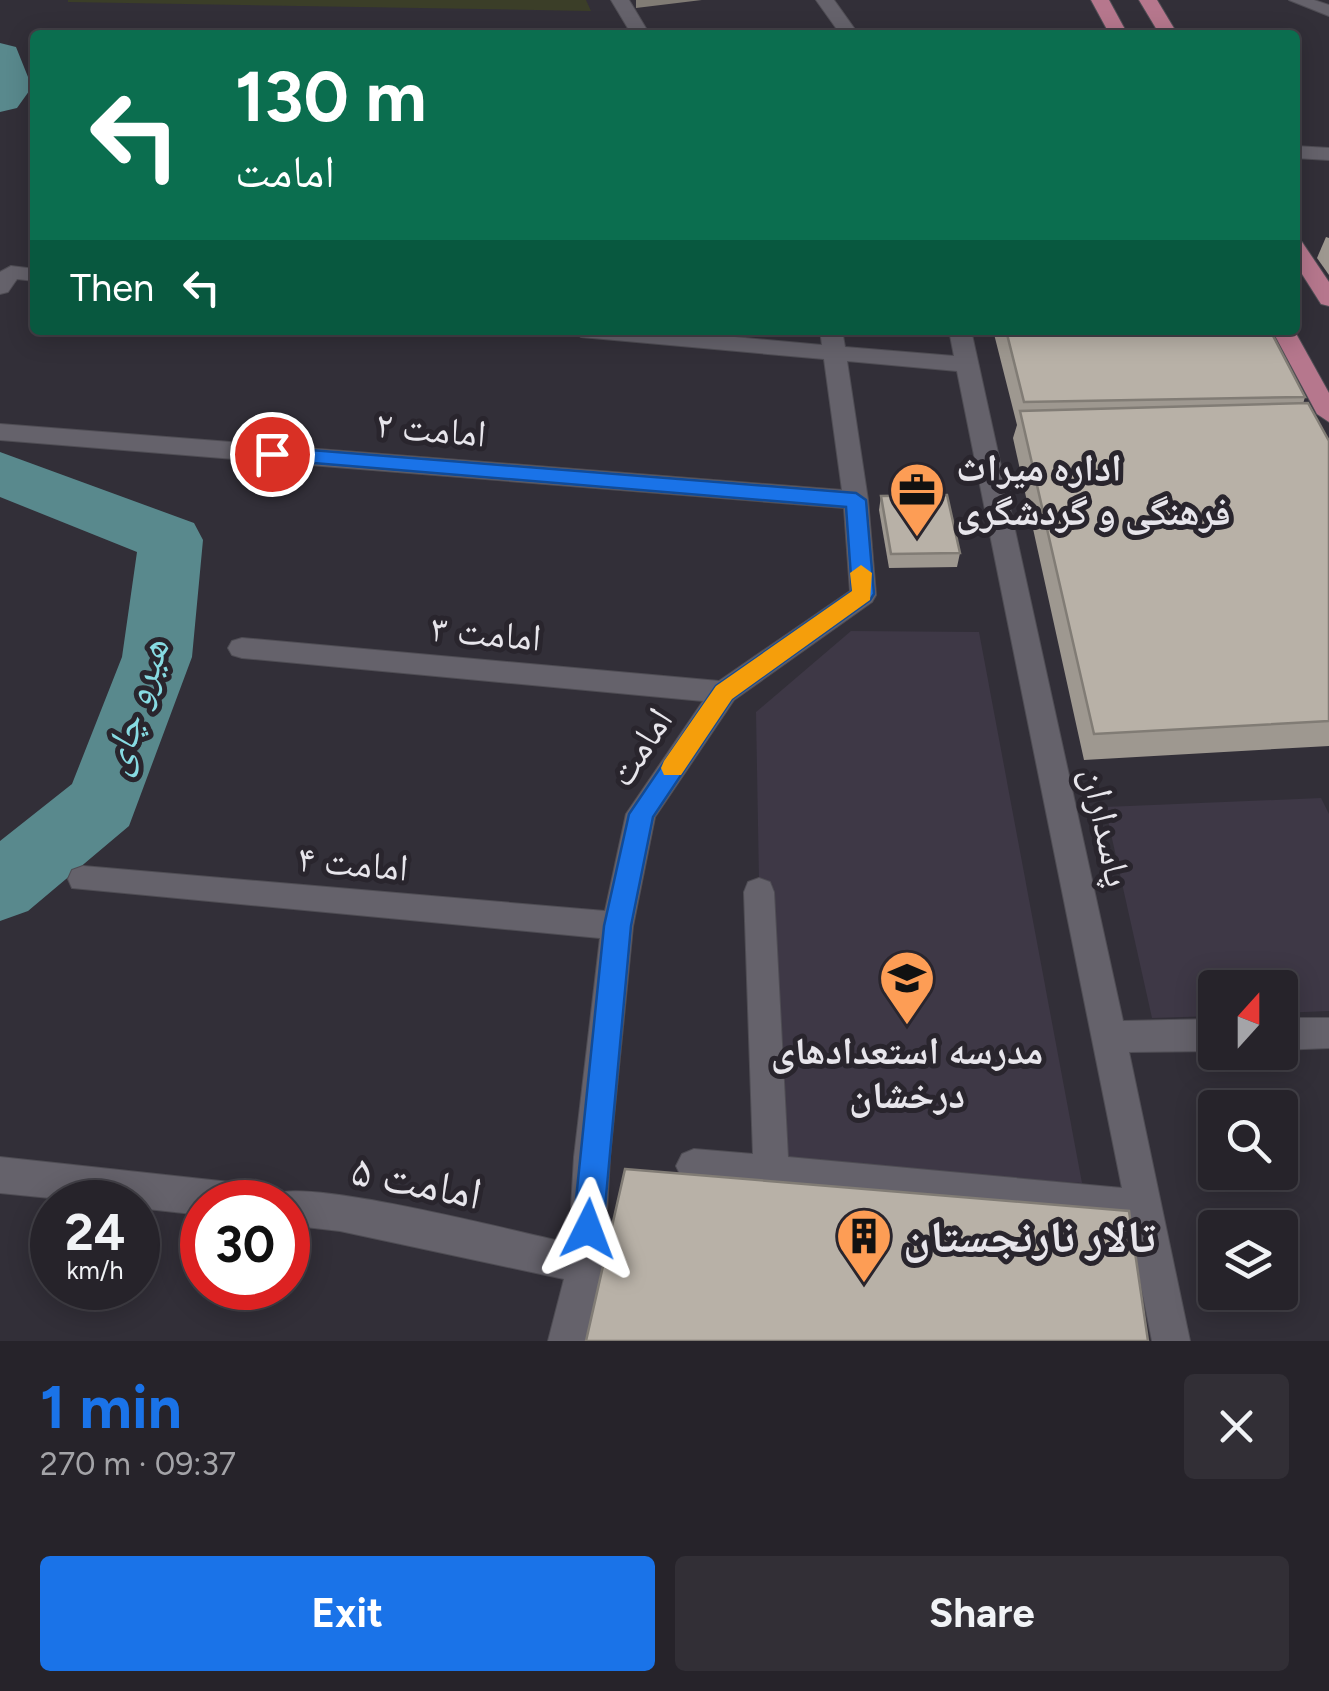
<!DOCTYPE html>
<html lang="en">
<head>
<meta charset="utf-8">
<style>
  :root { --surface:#26232a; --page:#322f36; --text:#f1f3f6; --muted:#a4a4a8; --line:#424047; --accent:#1a73e8 }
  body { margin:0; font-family:Figtree,"Noto Naskh Arabic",sans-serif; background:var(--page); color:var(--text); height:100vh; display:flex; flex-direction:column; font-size:38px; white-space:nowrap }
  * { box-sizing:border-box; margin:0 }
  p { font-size:32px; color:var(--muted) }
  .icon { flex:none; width:55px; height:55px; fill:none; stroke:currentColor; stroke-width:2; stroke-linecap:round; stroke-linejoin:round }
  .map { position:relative; height:1341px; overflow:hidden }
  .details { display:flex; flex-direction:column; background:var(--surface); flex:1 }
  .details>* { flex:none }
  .banner { position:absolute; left:30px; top:30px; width:1270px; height:305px; border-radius:10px; box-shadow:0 5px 25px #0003,0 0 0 2px var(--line); background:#0b6e4f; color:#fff; overflow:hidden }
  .needle { width:65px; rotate:21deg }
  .tools { position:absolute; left:1198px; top:970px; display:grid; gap:20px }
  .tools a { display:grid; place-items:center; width:100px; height:100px; border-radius:10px; background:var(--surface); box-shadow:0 5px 25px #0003,0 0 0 2px var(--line); font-size:50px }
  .speed { position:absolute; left:30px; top:1180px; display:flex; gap:20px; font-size:50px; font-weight:700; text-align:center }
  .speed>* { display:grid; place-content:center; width:130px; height:130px; border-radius:50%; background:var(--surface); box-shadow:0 5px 25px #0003,0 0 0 2px var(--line); line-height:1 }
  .speed small { font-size:25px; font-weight:400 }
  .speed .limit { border:15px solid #d22; background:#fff; color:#111 }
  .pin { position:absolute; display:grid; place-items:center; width:85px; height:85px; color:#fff; margin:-42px; border:5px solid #fff; border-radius:50%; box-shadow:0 2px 10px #0007 }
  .me { position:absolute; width:110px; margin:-55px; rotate:3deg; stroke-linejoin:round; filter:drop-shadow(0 0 8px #0008) }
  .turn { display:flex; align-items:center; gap:35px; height:210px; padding:0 40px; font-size:45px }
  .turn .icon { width:130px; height:130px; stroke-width:2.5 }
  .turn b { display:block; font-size:70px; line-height:85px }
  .then { display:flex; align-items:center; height:95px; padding:0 40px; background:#0003; gap:20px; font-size:38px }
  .round { display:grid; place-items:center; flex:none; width:105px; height:105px; border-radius:10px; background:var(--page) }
  .head { display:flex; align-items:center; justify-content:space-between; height:170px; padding:0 40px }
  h1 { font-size:60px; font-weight:700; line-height:75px; color:var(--accent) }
  .button { display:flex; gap:20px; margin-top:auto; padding:20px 40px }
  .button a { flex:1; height:115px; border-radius:10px; background:var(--accent); color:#fff; font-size:40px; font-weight:700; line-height:115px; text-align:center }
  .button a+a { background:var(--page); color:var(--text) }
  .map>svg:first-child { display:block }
  .built { fill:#3e3846 }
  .green { fill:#3b3e28 }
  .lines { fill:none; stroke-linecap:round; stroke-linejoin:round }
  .river { fill:#59898d; fill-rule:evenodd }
  .minor-casing { stroke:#4f4d54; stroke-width:2 }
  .primary-casing { stroke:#4f4d54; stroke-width:2 }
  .minor { fill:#65626b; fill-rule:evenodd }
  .primary { fill:#b6778d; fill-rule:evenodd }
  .wall { fill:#9e9890 }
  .shaded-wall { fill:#817c75 }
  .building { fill:#b8b1a7; stroke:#817c75; stroke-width:2.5 }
  .route { fill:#1a73e8; stroke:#114b97; stroke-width:2.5 }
  .slow { fill:#f59e0b }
  .labels { text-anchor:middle; stroke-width:10; stroke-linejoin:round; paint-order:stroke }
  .street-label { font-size:38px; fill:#e7e5eb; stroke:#29252d }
  .poi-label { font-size:38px; font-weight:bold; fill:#e7e5eb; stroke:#29252d; text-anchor:start }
  .water-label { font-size:40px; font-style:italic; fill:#87dbe2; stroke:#29252d }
  .near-street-label { font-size:45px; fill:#e7e5eb; stroke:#29252d }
  .near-poi-label { font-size:45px; font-weight:bold; fill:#e7e5eb; stroke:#29252d; text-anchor:start }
</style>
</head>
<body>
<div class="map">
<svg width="1329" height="1341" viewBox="0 0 1329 1341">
  <rect width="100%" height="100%" fill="#322f38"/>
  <g class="built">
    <path d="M851,631L979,632L1082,1183L764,1162L756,712Z"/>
    <path d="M1321,798L1329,814V1011L1280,1013V988H1215V1016L1152,1018L1105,807Z"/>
  </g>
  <path class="green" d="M68,0H586L591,11L68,2Z"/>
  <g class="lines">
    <g class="river">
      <path d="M0,43L16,47L32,87L17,108L0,112Z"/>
      <path d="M0,452L194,523L203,540L192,657L129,826L28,911L0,921V841L72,784L122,657L137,552L0,497Z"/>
    </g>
    <g class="minor-casing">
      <g id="minor">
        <path d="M611,0H629L650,35H632Z"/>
        <path d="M816,0H834L859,35H841Z"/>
        <path d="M1289,0H1314L1329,5V16Z"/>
        <path d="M1295,146L1329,148V160L1295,158Z"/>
        <path d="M11,266L35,269V281L17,279L8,292L0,294V272Z"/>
        <path d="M570,330H659L822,345L820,330H842L845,347L954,356L949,330H971L1123,1021L1215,1019V1051L1129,1052L1190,1341H1152L1129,1225L694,1183L682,1178L676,1166L682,1154L694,1149L753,1154L744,892L748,882L759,878L770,882L774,892L788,1157L1122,1188L957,371L847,361L868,500L876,595L872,602L734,700L655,817L633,926L610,1157L604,1265L586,1341H548L564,1279L340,1231L288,1225V1202H272L275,1194C312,1179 517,1232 569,1243L574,1157L600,938L72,888L68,879L72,870L83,866L605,911L626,814L703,701L242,658L232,655L228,648L232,641L242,638L719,681L850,591L844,508L0,440V424L842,490L824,359L581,337Z"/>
        <path d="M1280,1018H1329V1048L1280,1050Z"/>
        <path d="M0,1157L248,1184L261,1189L266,1202H202V1215L138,1208V1202H90L0,1193Z"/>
      </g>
    </g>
    <g class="primary-casing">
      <g id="primary">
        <path d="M1091,0H1109L1128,35H1110Z"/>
        <path d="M1139,0H1157L1178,35H1160Z"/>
        <path d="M1295,240L1302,242L1329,282V306L1321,304L1295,263Z"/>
        <path d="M1272,330H1294L1329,393V422L1317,414Z"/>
      </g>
    </g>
    <use href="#minor" class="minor"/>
    <use href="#primary" class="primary"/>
  </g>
  <g class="wall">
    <path d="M1326,237L1329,238V275L1317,258Z"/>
    <path d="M993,330H1270L1305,397L1303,404L1329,441V746L1084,760L1013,438L1017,425Z"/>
    <path d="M881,496L960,553L957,567L889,568L879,510Z"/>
  </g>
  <path class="shaded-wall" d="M636,0H702L636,8Z"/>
  <g class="building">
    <path d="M1006,330H1270L1305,397L1024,402Z"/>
    <path d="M1308,403L1329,441V721L1094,734L1020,411Z"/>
    <path d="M947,495L960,553L891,554L881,496Z"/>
    <path d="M625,1169L1129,1211L1148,1341H586Z"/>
  </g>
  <path class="route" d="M272,447L856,493L866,500L874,594L870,600L732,699L653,817L631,926L603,1229L598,1239L588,1244L577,1239L573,1229L604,926L629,814L716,686L852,591L846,507L265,459L262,454Z"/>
  <path class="slow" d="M861,565L872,573L870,600L732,699L681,775H664L661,768L664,761L716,686L852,591L850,573Z"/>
  <defs>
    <g id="office-pin" transform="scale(2.875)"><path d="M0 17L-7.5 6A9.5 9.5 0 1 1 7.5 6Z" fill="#fd9d55" stroke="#29252d"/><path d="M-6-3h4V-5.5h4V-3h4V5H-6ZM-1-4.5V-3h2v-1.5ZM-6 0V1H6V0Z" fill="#111"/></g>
    <g id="school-pin" transform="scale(2.875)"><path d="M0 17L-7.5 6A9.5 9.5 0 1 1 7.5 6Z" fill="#fd9d55" stroke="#29252d"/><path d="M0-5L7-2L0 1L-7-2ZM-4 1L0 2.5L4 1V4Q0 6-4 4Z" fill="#111"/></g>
    <g id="building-pin" transform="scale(2.875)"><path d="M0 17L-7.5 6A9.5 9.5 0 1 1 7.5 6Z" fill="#fd9d55" stroke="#29252d"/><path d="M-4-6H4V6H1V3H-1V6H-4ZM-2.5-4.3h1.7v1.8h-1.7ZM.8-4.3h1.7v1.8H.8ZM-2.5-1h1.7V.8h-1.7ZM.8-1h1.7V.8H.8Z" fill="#111"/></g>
  </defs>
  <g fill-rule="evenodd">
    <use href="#office-pin" x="917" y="490"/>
    <use href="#school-pin" x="907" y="978"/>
    <use href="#building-pin" x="864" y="1236"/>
  </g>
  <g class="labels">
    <g class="street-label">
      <text transform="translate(431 429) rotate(5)" y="13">امامت ۲</text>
      <text transform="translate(486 633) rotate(5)" y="13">امامت ۳</text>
      <text transform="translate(640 747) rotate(-57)" y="13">امامت</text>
      <text transform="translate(1107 827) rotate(78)" y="13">پاسداران</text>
      <text transform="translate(353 863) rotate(5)" y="13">امامت ۴</text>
    </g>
    <g class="poi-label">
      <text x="956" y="481">اداره میراث<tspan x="956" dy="44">فرهنگی و گردشگری</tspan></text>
      <text x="907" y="1064" text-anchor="middle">مدرسه استعدادهای<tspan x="907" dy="44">درخشان</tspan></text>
    </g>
    <g class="water-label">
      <text transform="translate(134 706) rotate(-72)" y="14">هیرو چای</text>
    </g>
    <g class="near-street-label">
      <text transform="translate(417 1181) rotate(11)" y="16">امامت ۵</text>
    </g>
    <g class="near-poi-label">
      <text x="903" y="1252">تالار نارنجستان</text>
    </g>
  </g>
</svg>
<div class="tools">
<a><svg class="needle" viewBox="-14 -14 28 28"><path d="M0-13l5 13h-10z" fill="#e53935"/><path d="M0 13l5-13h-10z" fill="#a4a4a8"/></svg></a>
<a><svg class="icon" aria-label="search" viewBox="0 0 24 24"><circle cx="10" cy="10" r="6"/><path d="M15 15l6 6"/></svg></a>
<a><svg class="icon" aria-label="layers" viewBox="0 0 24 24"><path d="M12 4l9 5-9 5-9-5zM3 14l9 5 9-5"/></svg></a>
</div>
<div class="speed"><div>24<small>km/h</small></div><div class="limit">30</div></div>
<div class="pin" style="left:272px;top:454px;background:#d93025"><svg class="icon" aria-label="arrive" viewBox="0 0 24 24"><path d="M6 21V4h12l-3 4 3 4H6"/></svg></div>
<svg class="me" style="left:588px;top:1229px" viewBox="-20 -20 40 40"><path d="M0-17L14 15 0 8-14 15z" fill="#1a73e8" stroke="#fff" stroke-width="4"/></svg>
<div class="banner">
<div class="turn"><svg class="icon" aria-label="left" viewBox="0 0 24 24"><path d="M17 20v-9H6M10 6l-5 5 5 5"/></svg><div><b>130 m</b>امامت</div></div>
<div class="then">Then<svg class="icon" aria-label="left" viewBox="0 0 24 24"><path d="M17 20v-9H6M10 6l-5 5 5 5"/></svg></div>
</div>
</div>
<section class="details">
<div class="head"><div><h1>1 min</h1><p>270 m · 09:37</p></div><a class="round"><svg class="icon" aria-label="close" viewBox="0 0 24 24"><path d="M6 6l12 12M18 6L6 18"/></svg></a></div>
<div class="button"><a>Exit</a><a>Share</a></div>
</section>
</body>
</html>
